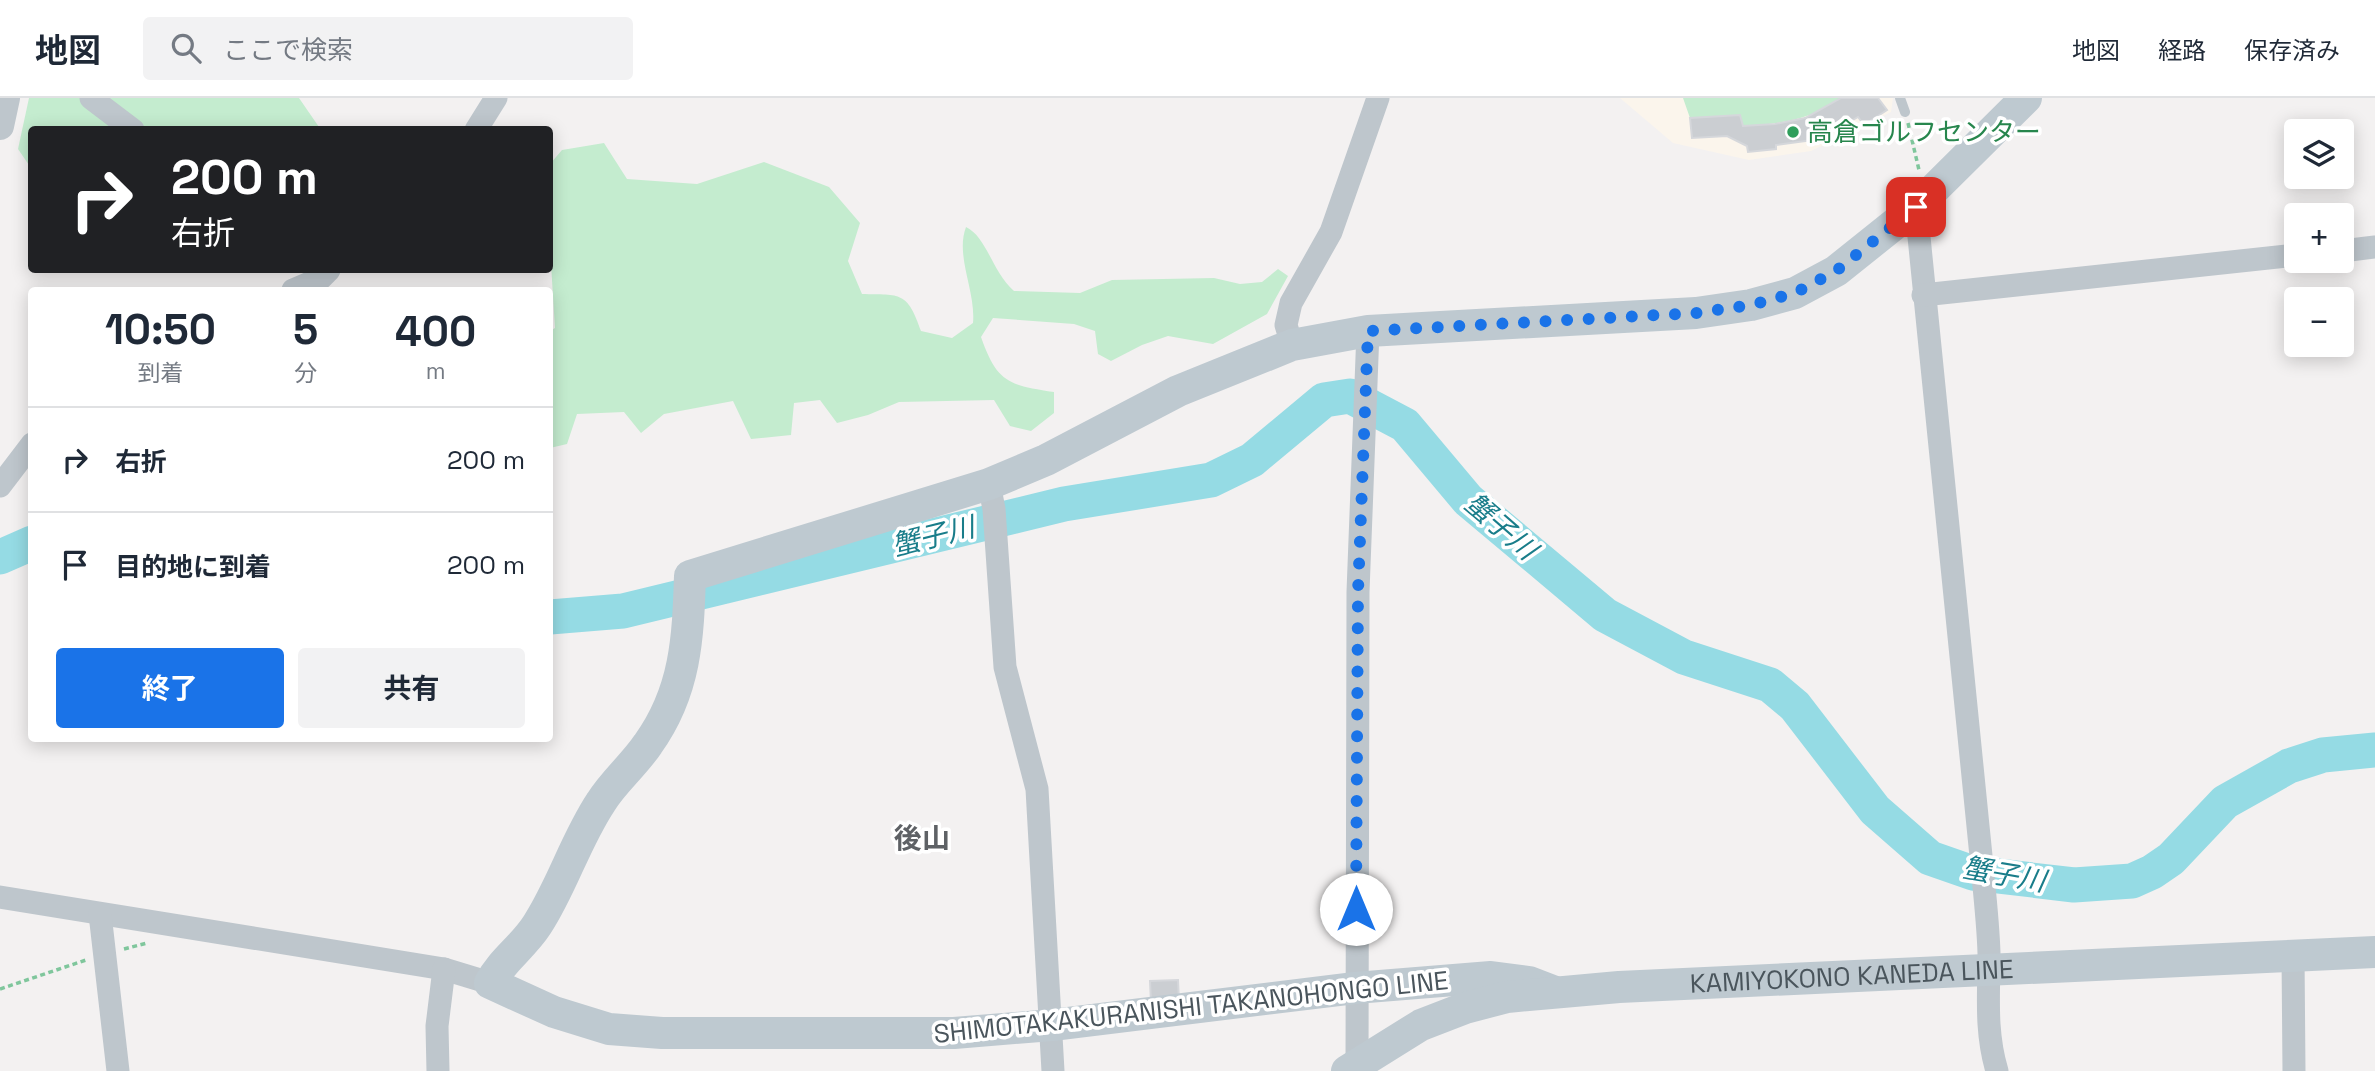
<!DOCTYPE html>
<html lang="ja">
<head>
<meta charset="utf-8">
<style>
  :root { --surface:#fff; --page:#f2f2f3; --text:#1f2937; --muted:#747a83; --line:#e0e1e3; --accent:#1a73e8 }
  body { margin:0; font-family:"Space Grotesk","Noto Sans JP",sans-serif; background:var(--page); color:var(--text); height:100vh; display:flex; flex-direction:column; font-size:26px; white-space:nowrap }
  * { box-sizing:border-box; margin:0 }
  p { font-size:23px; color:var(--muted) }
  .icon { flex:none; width:38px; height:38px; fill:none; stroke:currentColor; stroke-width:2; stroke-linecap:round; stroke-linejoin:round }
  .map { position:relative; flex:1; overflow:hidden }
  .panel { position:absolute; left:28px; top:189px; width:525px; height:455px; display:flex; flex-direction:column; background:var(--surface); border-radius:7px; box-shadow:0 4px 18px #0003 }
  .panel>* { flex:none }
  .banner { position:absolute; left:28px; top:28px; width:525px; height:147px; border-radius:7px; box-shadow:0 4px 18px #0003; background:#202124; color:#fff; overflow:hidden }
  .buttons { position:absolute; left:2284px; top:21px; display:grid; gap:14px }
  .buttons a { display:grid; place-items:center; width:70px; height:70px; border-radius:7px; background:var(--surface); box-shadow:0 4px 18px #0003; font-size:35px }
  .pin { position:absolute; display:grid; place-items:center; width:60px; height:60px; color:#fff; margin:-30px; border-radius:14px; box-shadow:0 4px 10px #0006 }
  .me { position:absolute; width:77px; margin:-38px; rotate:0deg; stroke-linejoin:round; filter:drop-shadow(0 0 5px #0008) }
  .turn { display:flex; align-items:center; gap:24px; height:147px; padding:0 28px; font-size:32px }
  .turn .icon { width:91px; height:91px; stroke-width:2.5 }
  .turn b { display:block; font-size:49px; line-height:60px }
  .eta { display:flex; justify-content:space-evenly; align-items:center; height:119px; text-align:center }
  .eta b { font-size:42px; font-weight:700; line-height:49px }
  .primary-button { display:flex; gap:14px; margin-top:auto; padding:14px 28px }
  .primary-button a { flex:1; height:80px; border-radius:7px; background:var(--accent); color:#fff; font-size:28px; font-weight:700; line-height:80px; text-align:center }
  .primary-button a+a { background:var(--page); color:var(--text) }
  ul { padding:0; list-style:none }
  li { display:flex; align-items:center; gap:21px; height:105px; padding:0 28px; border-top:2px solid var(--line) }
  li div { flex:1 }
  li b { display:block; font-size:26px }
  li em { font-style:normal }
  header { display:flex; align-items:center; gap:42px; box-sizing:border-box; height:98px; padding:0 35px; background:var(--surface); border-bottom:2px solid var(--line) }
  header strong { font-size:33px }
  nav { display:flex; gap:38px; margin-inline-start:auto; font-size:24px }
  .search { width:490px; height:63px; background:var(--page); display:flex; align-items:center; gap:18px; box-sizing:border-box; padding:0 24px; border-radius:7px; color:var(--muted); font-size:26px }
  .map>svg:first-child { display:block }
  .commercial { fill:#fbf5ec }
  .green { fill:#c4eccf }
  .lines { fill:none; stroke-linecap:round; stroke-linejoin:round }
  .river { stroke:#95dbe4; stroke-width:35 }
  .building { fill:#cbced2; stroke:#d5d7db; stroke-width:2 }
  .path { stroke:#7fc69c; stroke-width:3.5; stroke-dasharray:5 3.5; stroke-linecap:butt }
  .service { stroke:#bec6cc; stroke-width:10 }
  .minor { stroke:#bec6cc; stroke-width:23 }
  .tertiary { stroke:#bec6cc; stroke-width:28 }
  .secondary { stroke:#bec9d0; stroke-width:32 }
  .route { stroke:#1a73e8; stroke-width:12; stroke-dasharray:0 21.6 }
  .leisure-dot { fill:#2e9e5b; stroke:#fff; stroke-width:2.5 }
  .labels { text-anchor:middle; stroke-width:7; stroke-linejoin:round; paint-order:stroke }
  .leisure-label { font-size:26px; fill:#27864d; stroke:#fff; text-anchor:start }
  .street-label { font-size:26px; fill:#4a555c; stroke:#fff }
  .water-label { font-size:28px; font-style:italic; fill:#197d8a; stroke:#fff }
  .neighbourhood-label { font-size:28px; font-weight:bold; fill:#5e6165; stroke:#fff }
</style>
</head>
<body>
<header>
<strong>地図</strong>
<div class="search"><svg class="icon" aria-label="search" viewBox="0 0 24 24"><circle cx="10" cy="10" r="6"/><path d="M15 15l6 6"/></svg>ここで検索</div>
<nav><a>地図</a><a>経路</a><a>保存済み</a></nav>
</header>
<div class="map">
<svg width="2375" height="973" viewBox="0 0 2375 973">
  <rect width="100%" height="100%" fill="#f3f1f1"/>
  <path class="commercial" d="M1620,0H1893L1891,14L1811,53L1749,62L1673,45Z"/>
  <g class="green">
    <path d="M29,0H299L319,29L318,32H32L31,70L18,51Z"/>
    <path d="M1683,0H1841C1812,22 1779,26 1743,28L1739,17L1690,20Z"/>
    <path d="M604,45L627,81L697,86L764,64L829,89L860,125L848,163L862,196C901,197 907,193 921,233L952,240L973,225C976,193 955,158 966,129C987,139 992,174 1014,193L1080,195L1112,182L1214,180L1240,186L1262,184L1278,171L1288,178L1267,216L1213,246L1168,238L1142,247L1111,263L1098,256L1095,233L1074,226L993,220L981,239C997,285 1009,287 1054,294V315L1031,333L1010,328L994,302L899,304L868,317L837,325L820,302L794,305L791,337L751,341L733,303L664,316L641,335L624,314L577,316L567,346L550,350V233L555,230L550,150V66L562,52Z"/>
  </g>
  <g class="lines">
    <g class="river">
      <path d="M0,459L32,445"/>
      <path d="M550,519L623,513L1064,406L1211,382L1252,362L1324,302L1350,298L1405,327L1468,402L1605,517L1684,559L1770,587L1795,608L1875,712L1930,760L1973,775L2074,787L2132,783L2152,774L2171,761L2225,704L2289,668L2323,657L2375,652"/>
    </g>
  </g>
  <g class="building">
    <path d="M1841,0H1878L1887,12L1864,27L1858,19L1820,41L1776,47V51L1748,54L1747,48L1727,38L1692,40L1690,20L1740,17L1743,28L1775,26L1805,20Z"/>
    <path d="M1178,882L1179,903L1151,905L1150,883Z"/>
  </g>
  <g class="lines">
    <g class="path">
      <path d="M1908,25L1919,72"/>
      <path d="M124,851L147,845"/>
      <path d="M0,891L86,862"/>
    </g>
    <path class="service" d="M1900,0L1905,14"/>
    <g class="minor">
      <path d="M91,0L133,32"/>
      <path d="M476,32L496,0"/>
      <path d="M1916,109L1981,758C1984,790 1988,823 1989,855C1989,896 1985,933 1997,973"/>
      <path d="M2342,153L2375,149"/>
      <path d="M293,192L321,180L329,172"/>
      <path d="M1923,197L2296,157"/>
      <path d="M1292,247L1286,227L1291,205L1331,134L1378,0"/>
      <path d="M989,386L994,411L1005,569L1037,691L1053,973"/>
      <path d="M0,388L32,346"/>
      <path d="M0,799L444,871L490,885"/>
      <path d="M100,816L118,973"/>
      <path d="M2293,857L2294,973"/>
      <path d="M438,973L437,928L444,871"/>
      <path d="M1357,973L1358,494L1368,233"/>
    </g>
    <path class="tertiary" d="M0,28L6,0"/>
    <g class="secondary">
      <path d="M1555,894L1529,884L1491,879L1355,890L1052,927L954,935H662L609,931L554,914L490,885C502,862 523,849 537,827C562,789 575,743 601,704C614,683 634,667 648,646C686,593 688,540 690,478L989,386L1046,362L1178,293L1292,247L1368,233L1696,215L1751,207L1795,195L1836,173L1916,109L2026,0"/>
      <path id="s1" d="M1347,973L1421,927L1465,910L1507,899L1619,889L2375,854"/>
    </g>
  </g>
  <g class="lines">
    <path class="route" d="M1356,811L1358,494L1368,233L1696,215L1751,207L1795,195L1836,173L1916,109"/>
  </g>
  <circle class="leisure-dot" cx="1793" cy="34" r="7"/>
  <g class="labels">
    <g class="leisure-label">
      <text x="1807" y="43">高倉ゴルフセンター</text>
    </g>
    <g class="street-label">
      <text dy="9" stroke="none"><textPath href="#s1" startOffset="523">KAMIYOKONO KANEDA LINE</textPath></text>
      <text transform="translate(1191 909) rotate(-6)" y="9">SHIMOTAKAKURANISHI TAKANOHONGO LINE</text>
    </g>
    <g class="water-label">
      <text transform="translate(1501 428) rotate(41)" y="10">蟹子川</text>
      <text transform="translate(933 438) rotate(-14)" y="10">蟹子川</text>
      <text transform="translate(2004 776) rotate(10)" y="10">蟹子川</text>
    </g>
    <g class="neighbourhood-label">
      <text x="922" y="750">後山</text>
    </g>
  </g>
</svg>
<div class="buttons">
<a><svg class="icon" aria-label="layers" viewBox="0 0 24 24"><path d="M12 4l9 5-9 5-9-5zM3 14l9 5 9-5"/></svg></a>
<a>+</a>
<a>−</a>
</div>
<div class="pin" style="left:1916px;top:109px;background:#d93025"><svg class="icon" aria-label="arrive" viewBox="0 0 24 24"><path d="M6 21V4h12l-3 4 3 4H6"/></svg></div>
<svg class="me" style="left:1356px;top:811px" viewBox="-20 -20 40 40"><circle r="19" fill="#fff"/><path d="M0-13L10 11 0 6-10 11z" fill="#1a73e8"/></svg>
<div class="banner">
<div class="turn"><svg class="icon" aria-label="right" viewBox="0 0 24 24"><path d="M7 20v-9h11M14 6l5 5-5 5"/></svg><div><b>200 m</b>右折</div></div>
</div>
<section class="panel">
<div class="eta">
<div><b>10:50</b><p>到着</p></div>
<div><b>5</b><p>分</p></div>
<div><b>400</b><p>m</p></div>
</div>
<ul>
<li><svg class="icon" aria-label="right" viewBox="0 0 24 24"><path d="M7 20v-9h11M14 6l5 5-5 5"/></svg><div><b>右折</b></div><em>200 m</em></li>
<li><svg class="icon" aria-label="arrive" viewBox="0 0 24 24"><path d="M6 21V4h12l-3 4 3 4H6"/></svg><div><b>目的地に到着</b></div><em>200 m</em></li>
</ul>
<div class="primary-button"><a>終了</a><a>共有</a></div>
</section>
</div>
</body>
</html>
